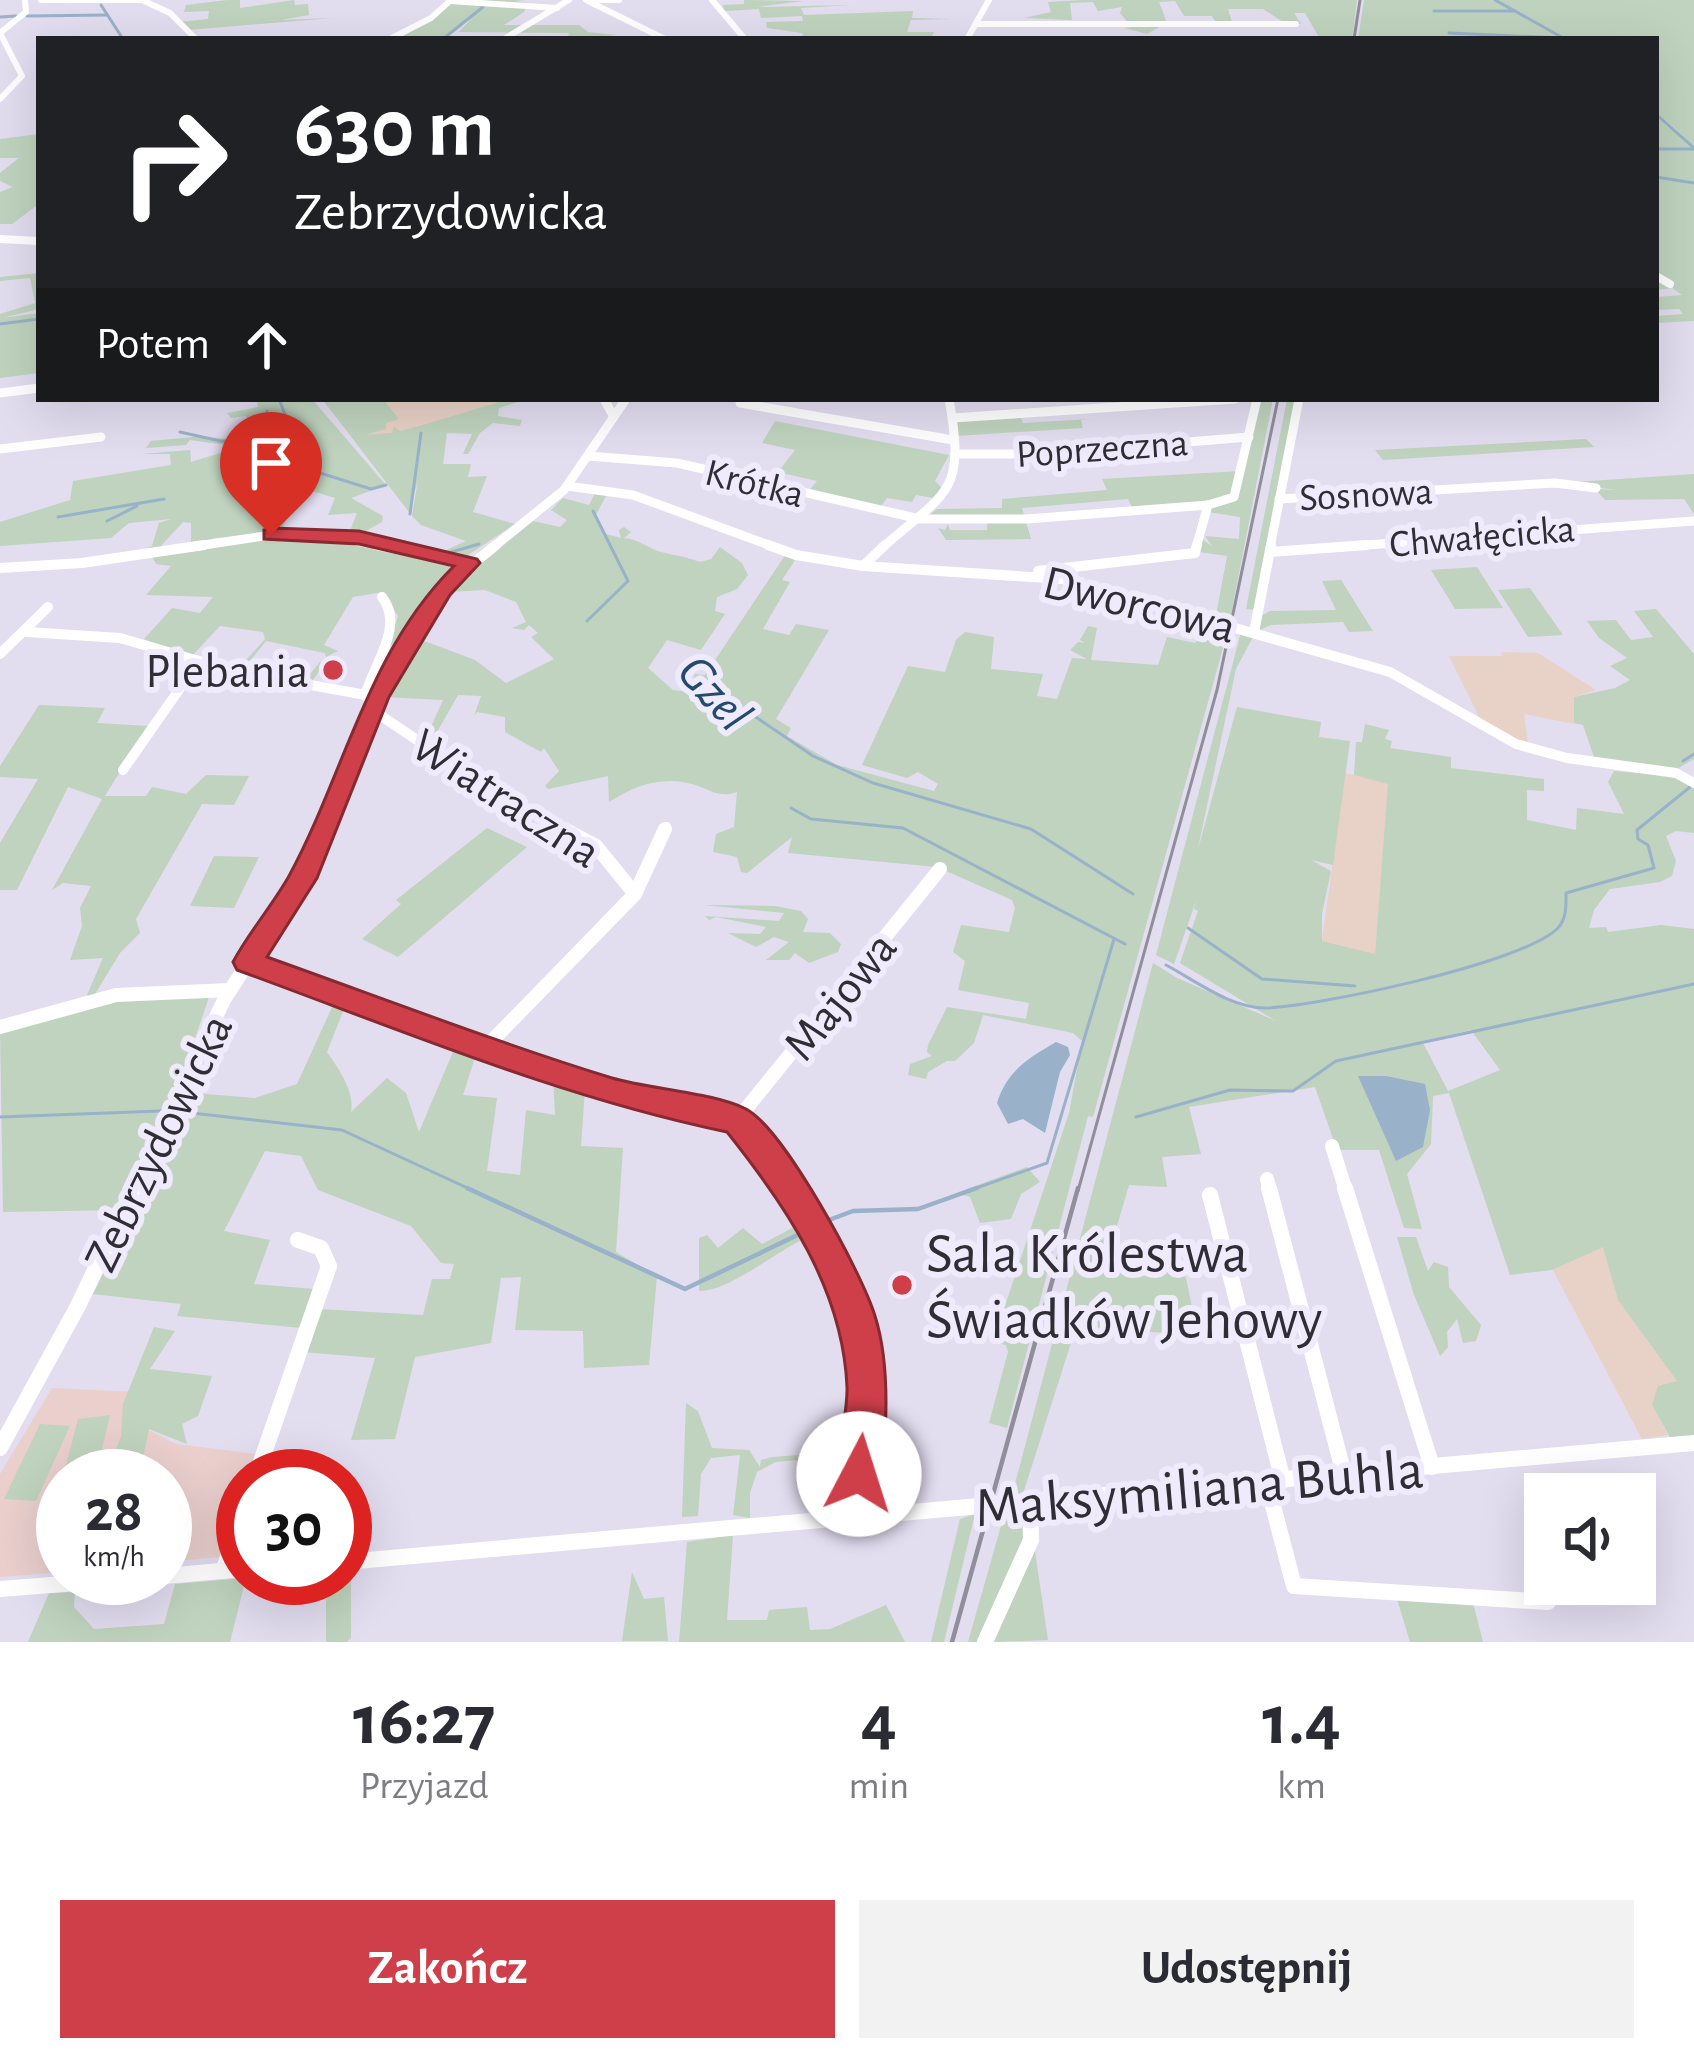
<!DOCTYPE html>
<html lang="pl">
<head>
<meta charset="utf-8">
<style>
  :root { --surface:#fff; --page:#f2f2f3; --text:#2b2b33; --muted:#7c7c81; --accent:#cf3f4a }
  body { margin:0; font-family:"Alegreya Sans",sans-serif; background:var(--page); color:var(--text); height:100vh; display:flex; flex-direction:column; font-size:45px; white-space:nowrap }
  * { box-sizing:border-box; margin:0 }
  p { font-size:39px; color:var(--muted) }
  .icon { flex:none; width:66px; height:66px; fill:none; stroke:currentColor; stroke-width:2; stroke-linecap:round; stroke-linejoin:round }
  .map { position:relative; height:1642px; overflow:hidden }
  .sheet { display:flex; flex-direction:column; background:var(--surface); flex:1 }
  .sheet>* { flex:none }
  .banner { position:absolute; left:36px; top:36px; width:1623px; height:366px; border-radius:0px; box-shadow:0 12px 48px #0002; background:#202124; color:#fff; overflow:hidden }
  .tools { position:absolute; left:1524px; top:1473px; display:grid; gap:24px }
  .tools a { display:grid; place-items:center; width:132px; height:132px; border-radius:0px; background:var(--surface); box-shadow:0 12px 48px #0002; font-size:60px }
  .speed { position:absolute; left:36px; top:1449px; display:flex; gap:24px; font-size:60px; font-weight:700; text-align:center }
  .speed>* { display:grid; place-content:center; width:156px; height:156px; border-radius:50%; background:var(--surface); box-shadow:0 12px 48px #0002; line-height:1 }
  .speed small { font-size:30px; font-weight:400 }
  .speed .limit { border:18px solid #d22; background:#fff; color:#111 }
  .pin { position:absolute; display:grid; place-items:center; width:102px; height:102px; color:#fff; margin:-123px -51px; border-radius:50% 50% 50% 0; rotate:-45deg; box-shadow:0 0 12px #0007 }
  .pin .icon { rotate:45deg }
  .me { position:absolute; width:132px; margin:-66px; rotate:5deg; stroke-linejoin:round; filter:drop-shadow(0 0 9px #0008) }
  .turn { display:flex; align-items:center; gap:42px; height:252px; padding:0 60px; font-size:54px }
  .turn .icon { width:156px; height:156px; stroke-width:2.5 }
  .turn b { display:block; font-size:84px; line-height:102px }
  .then { display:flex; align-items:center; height:114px; padding:0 60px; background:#0003; gap:24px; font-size:45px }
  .eta { display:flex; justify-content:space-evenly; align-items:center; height:204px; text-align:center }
  .eta b { font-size:72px; font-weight:600; line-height:84px }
  .cta { display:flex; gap:24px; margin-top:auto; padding:24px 60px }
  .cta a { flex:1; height:138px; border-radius:0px; background:var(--accent); color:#fff; font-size:48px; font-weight:600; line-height:138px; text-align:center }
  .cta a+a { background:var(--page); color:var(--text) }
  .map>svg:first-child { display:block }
  .industrial { fill:#e8d1c6 }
  .education { fill:#eacfcd }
  .green { fill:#bfd3be; fill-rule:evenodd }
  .water { fill:#99b2c9 }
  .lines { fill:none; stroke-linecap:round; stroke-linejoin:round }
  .stream-far1 { stroke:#99b2c9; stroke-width:3 }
  .stream { stroke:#99b2c9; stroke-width:4.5 }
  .minor-far5 { stroke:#fff; stroke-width:6 }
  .minor-far4 { stroke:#fff; stroke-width:8 }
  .minor-far3 { stroke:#fff; stroke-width:9 }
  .minor-far2 { stroke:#fff; stroke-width:10 }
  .minor-far1 { stroke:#fff; stroke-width:14 }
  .minor { stroke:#fff; stroke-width:16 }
  .rail-far1 { stroke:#918e9b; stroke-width:3 }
  .rail { stroke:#918e9b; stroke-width:4.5 }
  .route { fill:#cf3f4a; stroke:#872930; stroke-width:3 }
  .poi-dot { fill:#cf3f4a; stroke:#efeafc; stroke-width:4.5 }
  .labels { text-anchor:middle; stroke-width:12; stroke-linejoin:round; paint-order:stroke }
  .far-street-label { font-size:39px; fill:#302e35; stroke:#efeafc }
  .street-label { font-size:48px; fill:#302e35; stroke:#efeafc }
  .poi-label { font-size:48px; fill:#302e35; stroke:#efeafc; text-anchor:end }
  .water-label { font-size:51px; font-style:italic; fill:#244b6e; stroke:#efeafc }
  .near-poi-label { font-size:57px; fill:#302e35; stroke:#efeafc; text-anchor:start }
  .near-street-label { font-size:57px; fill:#302e35; stroke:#efeafc }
</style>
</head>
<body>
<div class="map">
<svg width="1694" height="1642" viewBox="0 0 1694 1642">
  <rect width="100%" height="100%" fill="#e2ddef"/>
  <g class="industrial">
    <path d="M322,399H527L363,449Z"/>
    <path d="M1501,652L1538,653L1596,690L1574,697L1575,724L1524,714L1528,745L1484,727L1449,656H1502Z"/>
    <path d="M1345,773L1389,783L1375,955L1322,941Z"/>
    <path d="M1603,1246L1618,1300L1678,1382L1652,1405L1668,1435L1642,1439L1552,1268Z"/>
  </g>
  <path class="education" d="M52,1388L134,1392L125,1418L176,1444L256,1454L247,1476H243L219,1557L165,1562V1476H63V1572L0,1577V1474Z"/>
  <g class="green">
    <path d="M227,0H240V8L294,0L295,5L308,4L309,15L281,20L332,18L188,30L179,22L208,19L209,11L184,12L186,5Z"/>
    <path d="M477,0H526L514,1L528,3L524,12L504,25H579L588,32L616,35L567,39L569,33L459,32L472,18L441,39H393L430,20L448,2L480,6Z"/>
    <path d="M744,0L803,1L757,7L852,5L801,8L804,15L913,11L912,18L951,19L911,20L907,32H934L931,39H804L802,33L767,28L766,22L803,21L802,16L761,18L759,9L724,11L723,5L744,4Z"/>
    <path d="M1082,0H1357L1352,39H1320L1305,13H1294L1301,24H1286L1263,9H1228L1232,22L1217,24L1212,16H1184L1175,1L1159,2L1167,23L1147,34L1124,28L1132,27L1120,13L1122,7L1098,11L1093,2L1070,3L1072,20L1024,18L1051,12L1048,2Z"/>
    <path d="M1364,0H1694V321L1656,323V316L1683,314L1679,309L1656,310V297L1682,295L1661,280L1674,288L1656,290V115L1685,137L1656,112V39H1358Z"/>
    <path d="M39,134V204L12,224H0V192L13,187L0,181V173L19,158H0V139Z"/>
    <path d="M39,273V309L2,318L39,313V373L0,378V314L35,303L30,278L0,281V277Z"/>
    <path d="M256,399H312L386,485L351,498L383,516L382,522L364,532L372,537L337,533L350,531L357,513L328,515L335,498L302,488L280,532L215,538L191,545V523L183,522L158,549L137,552L152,546L159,523L171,519L129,523L111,538L0,546V522L70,500L73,481L171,465L170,454H142L190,450L191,462L240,447L190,440L186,445L146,448L151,441L203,436L244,441L243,435L254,431L246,416L231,418L227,413L258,407Z"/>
    <path d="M322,399H383L399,419L386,423V429L365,435L392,433L394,427L400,431C439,421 464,412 500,402L498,399H527L499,408L498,416L522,420L520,426L493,423L480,433L468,454H463L472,434L447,433L443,464H471L468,477L487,476L473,512L515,524L468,555L442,552L466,541L421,525L412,516L418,480L409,512Z"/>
    <path d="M1260,399H1273L1229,625L1215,621L1227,556L1199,552L1203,540L1212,546L1205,536L1239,539L1240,517L1208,512L1210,506L1237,497Z"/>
    <path d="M1287,399H1295L1258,610L1246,609Z"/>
    <path d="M1020,415L1023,423L1090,419L1081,420L1083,428L956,436L955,419Z"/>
    <path d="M775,421L949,455L935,481L941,487L939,499L916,495L912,502L887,498L877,511L807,493L817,481L778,472L795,450L762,443Z"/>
    <path d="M1586,439L1594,447L1383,460L1375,450Z"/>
    <path d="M1241,471L1227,500L1133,509L1128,499L1022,508L1031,539L946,540L938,528L945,530L948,524L950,530H987V521L926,518L937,509L1002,508V499L1107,490L1102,479Z"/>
    <path d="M1694,474V514L1684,499L1605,500L1595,489L1617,490L1560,483Z"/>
    <path d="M595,493L607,494L596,515L606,534L621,538L619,530L624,527L631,532L624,538C639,539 647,548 661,552C677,556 684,556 700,562L711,559L720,547L742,563L748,575L737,589L717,597L715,611L725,614L701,650L667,640L648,668L673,690L689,692L695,674L705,675L786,554L797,557L782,580L790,582L763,629L789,635L796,624L829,630L776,719L791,728L787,736L837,765L934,791L938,784L918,772L907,778L862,765L908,666L945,672L956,640L965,632L994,637L991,669L1043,674L1037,696L1057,699L1072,658L1087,659L1070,650L1078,642L1085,643L1080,640L1088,626L1097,628L1091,660L1158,665L1167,637L1195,643L1205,623L1228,630L1093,1117L1088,1116L1007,1428L989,1423L1008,1352L1006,1345L993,1342L1069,1113L1082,1041L1073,1033L983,1015L974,1043L955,1061H947L928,1072L926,1079L908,1075L910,1064L932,1056L927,1052L928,1045L947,1007L1026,1019L1029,1003L958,990L965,961L953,952L961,925L1009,932L1015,908L1012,900L937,867L788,853L792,837L747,873L741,872L737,857L713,852L716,834L734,827L737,792C722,797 715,793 701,787C666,774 638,784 609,802L608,776L548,789L545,786L559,771L544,748L541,752L505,732V717L477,712L474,716L481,696L458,695L433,739L425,740L443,700L384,697L419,639L475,660L506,683L554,659L531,637L538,633L529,625L524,630L512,628L526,622L516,602L485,590L447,592L533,521L560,527L567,520L551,510L563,498L589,505Z"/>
    <path d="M324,537L445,561L453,567L404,642L391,645L382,663L388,664L375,687L398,616L383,592L353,597L324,645L338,651L326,657L325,653L266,641L246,666L305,680L320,662L325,663L310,684L239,668L265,639L263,632L220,626L191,657L144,639L172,608L200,613L213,597L146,595L171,566L156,564L151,555L242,540Z"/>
    <path d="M1477,567L1503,608L1455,609L1431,570Z"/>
    <path d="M1341,580L1373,631L1349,632L1343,622L1271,625L1260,630L1261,616L1270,611L1336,610L1322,581Z"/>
    <path d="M1530,588L1532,591L1563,635L1528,637L1498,590Z"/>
    <path d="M1656,609L1694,654V759L1675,770L1594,757L1583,725L1574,723V697L1615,688L1630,680L1610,666L1627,658L1599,638L1587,621L1616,620L1631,640L1653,637L1634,611Z"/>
    <path d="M1241,632L1254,635L1236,669L1197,853L1237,707L1321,722L1319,737L1350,741L1333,865L1311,860L1331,871L1322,914V941L1375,954L1388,784L1354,775L1356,742H1362L1365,724L1389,730L1385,739L1392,741L1390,748L1451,757V768L1544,779V791L1527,790V820L1576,830L1577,808L1624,814L1608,782L1614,771L1672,776L1694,786V833L1676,831L1666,836L1676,861L1672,876L1660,882L1610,889L1594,910L1589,928L1606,927L1608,932L1661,925L1694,929V1437L1671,1439L1652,1405L1658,1386L1677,1381L1618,1300L1603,1247L1552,1270L1510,1275L1449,1093L1433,1096L1431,1144L1407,1174L1422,1229L1404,1228L1379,1150H1337L1315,1087L1189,1107L1201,1154L1162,1157L1167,1187L1129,1185L1117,1226L1122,1269H1184L1193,1311L1167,1333L1076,1327L1022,1497L1012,1495L1153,963L1177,978L1276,1021L1180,963L1198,911L1194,909L1196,901L1174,964L1156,955ZM1471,1030L1500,1070L1448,1091L1422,1041Z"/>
    <path d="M39,705L105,708L97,723L148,726L105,796H146L152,787L186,794L206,775L249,776L234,805L202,804L136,919L140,933L120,953L92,999L87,995L103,958L70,960L82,926L80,908L91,886L63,883L52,890L102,799L68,787L17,890H0V843L38,779L0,777V766Z"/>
    <path d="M487,828L527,847L398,957L362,939L401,904L396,900Z"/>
    <path d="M214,856L259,857L234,908L190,906Z"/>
    <path d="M704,905L775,906L801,911L808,919L803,932L830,933L841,944L838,952L809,963L795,953L789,960H766L789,942L774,937L756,947L728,933L760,934L766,927L716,917L709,920L705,916L779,921L784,913Z"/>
    <path d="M210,994L171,1110L140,1111L169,1113L117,1210L3,1212L0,1030L128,997Z"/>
    <path d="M333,1005L344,1009L327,1052C339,1069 355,1092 351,1112L387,1078L406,1093L419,1132L458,1040L478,1048L463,1095L497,1098L487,1171L520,1175L526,1110L555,1115L553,1077L585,1089L581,1146L623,1148L616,1252L657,1276L649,1365L584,1368L583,1331L515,1330L521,1277L501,1278L491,1343L415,1357L395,1439L351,1440L375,1358L302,1352L318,1309L423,1315L432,1279H450L454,1264L441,1263L411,1226L318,1190L301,1156L265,1151L224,1231L270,1240L254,1284L314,1289L302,1328L177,1316L181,1304L93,1294L193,1093L255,1098L297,1084Z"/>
    <path d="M1027,1167L1040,1182L1021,1194L1011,1219L980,1223L970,1197L956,1193Z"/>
    <path d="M804,1222L812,1235C780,1248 729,1292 699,1291V1238L707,1235L718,1248L743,1228L762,1244Z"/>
    <path d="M1397,1237H1416L1428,1271L1434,1262L1448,1267L1449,1287L1481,1325L1476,1341L1463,1343L1457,1319L1447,1332L1448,1347L1440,1356L1414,1295Z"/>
    <path d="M154,1327L175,1331L150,1369L212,1376L198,1416L182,1424L187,1444L149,1429L143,1458L111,1461L121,1437L123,1404Z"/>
    <path d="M686,1403L698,1411L712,1448L749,1450L760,1467L761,1460L772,1457L840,1452L854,1455L776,1462L757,1472L750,1493V1518L733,1515L740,1455L711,1458L701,1474L698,1516L682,1517Z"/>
    <path d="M110,1415L98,1465L65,1469L78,1419Z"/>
    <path d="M40,1424L70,1426L36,1501L4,1499Z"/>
    <path d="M1014,1511L1023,1517L1024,1540L981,1642H968L1003,1519L1007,1512Z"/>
    <path d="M975,1514L944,1642H931L960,1519Z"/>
    <path d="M733,1535L727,1620H767L769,1610L807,1607L810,1630L830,1629L886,1605L905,1642H679L687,1542Z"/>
    <path d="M1035,1551L1048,1640L992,1642Z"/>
    <path d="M351,1566V1638L347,1642H326V1597L332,1578H345V1568Z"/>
    <path d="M632,1572L644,1599L664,1597L668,1641H622Z"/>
    <path d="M246,1578L230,1642H28L49,1593L75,1592L74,1607L94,1629L164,1624L175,1584Z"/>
    <path d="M1397,1599L1473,1603L1483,1642H1410Z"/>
  </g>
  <g class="water">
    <path d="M1056,1042L1068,1047L1070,1055L1060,1072L1045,1133L1023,1119L1008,1124L997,1103C1007,1071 1027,1059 1056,1042Z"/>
    <path d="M1358,1076H1386L1425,1084L1430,1110L1423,1147L1396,1161Z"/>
  </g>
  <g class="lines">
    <g class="stream-far1">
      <path d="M1495,0L1565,39"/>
      <path d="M101,5L123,39"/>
      <path d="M1434,11H1515"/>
      <path d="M27,16L107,15"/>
      <path d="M0,17L16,16"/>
      <path d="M1449,33L1563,38"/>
      <path d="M443,39L483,7"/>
      <path d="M1656,114L1694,148"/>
      <path d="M1656,149H1694"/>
      <path d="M1656,177L1694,183"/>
      <path d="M0,324L39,319"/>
      <path d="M279,399L306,469"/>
      <path d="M267,411L269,444"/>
      <path d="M180,432L220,441L298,445"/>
      <path d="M245,458L263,455L371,489L386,485"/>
      <path d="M410,514L421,433"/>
      <path d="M58,517L164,499"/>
      <path d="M107,521L137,506"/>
      <path d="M448,553L479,544"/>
      <path d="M587,621L628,581L593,511"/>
      <path d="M747,711L813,756L873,783L1031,829L1133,894"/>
      <path d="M1683,761L1694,754"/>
      <path d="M791,808L811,819L903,828L1125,944"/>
      <path d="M1188,928L1262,979L1355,986"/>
      <path d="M1166,965C1196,981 1232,1009 1267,1008C1319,1006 1524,963 1558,928C1567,918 1566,905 1566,893L1654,868L1648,845L1638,839L1637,830L1690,787"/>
      <path d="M192,1113L342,1130L474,1191"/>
      <path d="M0,1117L160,1111"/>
      <path d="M1136,1117L1230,1090L1293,1091L1336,1061L1694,984"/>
      <path d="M968,1191L1047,1163L1114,939"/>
    </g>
    <g class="stream">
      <path d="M467,1188L685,1289L806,1231"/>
      <path d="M821,1223L853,1211L918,1209L977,1188"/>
    </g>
    <g class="minor-far5">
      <path d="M41,0H144"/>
      <path d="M142,0L170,13L196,39"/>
      <path d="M586,0L665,39"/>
      <path d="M590,0H619"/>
      <path d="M712,0L745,39"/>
      <path d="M450,1L557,8"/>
      <path d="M976,24H1296"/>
      <path d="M390,39L431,18L451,0"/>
      <path d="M504,39L569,0"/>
      <path d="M967,39L989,0"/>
      <path d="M0,99L22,76L0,33L26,12L25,0"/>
    </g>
    <g class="minor-far4">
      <path d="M0,239L39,241"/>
      <path d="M1656,276L1670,284"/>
    </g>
    <g class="minor-far3">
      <path d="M0,393L39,388"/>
      <path d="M604,399L614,417"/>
      <path d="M740,403L953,440"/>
      <path d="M953,418L1235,399"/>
      <path d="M0,449L101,437"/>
      <path d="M955,454H1041L1249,437"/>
      <path d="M588,456L677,463L920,519H1027L1208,505"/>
      <path d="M567,486L633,495L777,548"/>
      <path d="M1279,499L1555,483L1596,488"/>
      <path d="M184,548L271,535L321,534L392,548"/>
      <path d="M492,548L564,490L626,399"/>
      <path d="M882,548C948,490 966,494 949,399"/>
      <path d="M1196,548L1208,505L1234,497L1257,399"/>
      <path d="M1270,548L1299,399"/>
      <path d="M1326,548L1694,521"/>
    </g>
    <g class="minor-far2">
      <path d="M376,545L469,563"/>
      <path d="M768,545L796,555L863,566L1062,579L1390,672L1516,744L1567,758L1676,773L1694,783"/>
      <path d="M1270,552L1367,545"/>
      <path d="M863,566L885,545"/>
      <path d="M0,568L82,563L204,545"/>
      <path d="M1038,571L1195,553L1197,545"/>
      <path d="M27,632L120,638L233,671L377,697"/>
      <path d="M1254,632L1271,545"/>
      <path d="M0,654L48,607"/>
      <path d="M365,696C374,663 405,626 382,597"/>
      <path d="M371,709L500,796L570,832"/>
      <path d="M123,770L199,661"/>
      <path d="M321,832L393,669L445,586L496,545"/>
      <path d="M664,832L666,827"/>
    </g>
    <g class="minor-far1">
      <path d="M564,829L596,846L635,894"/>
      <path d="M248,962L640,1101L737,1120L795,1191"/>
      <path d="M0,1027L116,995L230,990"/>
      <path d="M486,1047L635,894L665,829"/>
      <path d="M737,1120L940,869"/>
      <path d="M1332,1146L1346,1191"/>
      <path d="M1267,1179L1270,1191"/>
      <path d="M133,1191L224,1000L302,878L322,829"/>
    </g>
    <g class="minor">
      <path d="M793,1188L857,1317L866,1389L855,1516"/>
      <path d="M1269,1188L1344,1474"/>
      <path d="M1345,1188L1432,1467"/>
      <path d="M1210,1195L1283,1481"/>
      <path d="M0,1448L78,1306L134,1188"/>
      <path d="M256,1476L329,1266L321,1248L298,1240"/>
      <path d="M1267,1483L1294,1586L1548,1602"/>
      <path d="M345,1562L1694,1443"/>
      <path d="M223,1571L243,1515"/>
      <path d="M165,1576L243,1569"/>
      <path d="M0,1589L140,1578"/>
      <path d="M985,1642L1031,1540L1030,1503"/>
    </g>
    <g class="rail-far1">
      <path d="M1354,39L1360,0"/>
      <path d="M1078,1191L1217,690L1278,399"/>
    </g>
    <path class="rail" d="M952,1642L1078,1188"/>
  </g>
  <path class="route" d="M271,528L359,531L477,559L480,563L450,595L389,697L317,878L267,957C382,998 496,1042 612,1078C649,1089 716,1093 746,1109C784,1129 862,1273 875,1316C889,1360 891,1445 873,1488L859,1494L845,1488C832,1457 848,1420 847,1387C843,1289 786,1206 727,1132C558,1097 399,1029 237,970L233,962C249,932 272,906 289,876C345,773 367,652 454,566L359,544L264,539V530Z"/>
  <g class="poi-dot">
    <circle cx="333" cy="670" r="12"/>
    <circle cx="902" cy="1285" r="12"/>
  </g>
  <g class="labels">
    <g class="far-street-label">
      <text transform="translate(1102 447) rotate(-4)" y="14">Poprzeczna</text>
      <text transform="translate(755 482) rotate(14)" y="14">Krótka</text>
      <text transform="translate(1366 493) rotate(-3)" y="14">Sosnowa</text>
      <text transform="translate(1482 535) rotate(-5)" y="14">Chwałęcicka</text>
    </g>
    <g class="street-label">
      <text transform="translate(1140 603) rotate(14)" y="17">Dworcowa</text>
      <text transform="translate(507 797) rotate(33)" y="17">Wiatraczna</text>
      <text transform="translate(839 995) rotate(-51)" y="17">Majowa</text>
      <text transform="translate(157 1142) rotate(-64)" y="17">Zebrzydowicka</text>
    </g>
    <g class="poi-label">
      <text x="309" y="687">Plebania</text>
    </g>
    <g class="water-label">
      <text transform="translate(716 692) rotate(48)" y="18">Gzel</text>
    </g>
    <g class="near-poi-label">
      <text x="926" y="1272">Sala Królestwa<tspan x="926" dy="66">Świadków Jehowy</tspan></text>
    </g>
    <g class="near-street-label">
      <text transform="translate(1199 1487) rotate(-5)" y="20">Maksymiliana Buhla</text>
    </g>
  </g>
</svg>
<div class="tools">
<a><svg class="icon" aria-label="sound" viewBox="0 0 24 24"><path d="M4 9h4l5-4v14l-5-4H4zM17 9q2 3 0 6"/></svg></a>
</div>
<div class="speed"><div>28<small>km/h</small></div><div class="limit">30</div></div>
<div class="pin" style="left:271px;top:535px;background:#d93025"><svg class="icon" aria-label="arrive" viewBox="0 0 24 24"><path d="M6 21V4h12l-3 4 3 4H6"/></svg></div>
<svg class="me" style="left:859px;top:1474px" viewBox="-20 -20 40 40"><circle r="19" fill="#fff"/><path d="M0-13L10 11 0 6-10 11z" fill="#cf3f4a"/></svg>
<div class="banner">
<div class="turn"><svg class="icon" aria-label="right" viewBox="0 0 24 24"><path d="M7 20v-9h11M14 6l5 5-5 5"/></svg><div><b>630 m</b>Zebrzydowicka</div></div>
<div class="then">Potem<svg class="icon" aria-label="ahead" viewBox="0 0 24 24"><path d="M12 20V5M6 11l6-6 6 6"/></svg></div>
</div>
</div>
<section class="sheet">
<div class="eta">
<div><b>16:27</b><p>Przyjazd</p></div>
<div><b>4</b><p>min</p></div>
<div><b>1.4</b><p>km</p></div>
</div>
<div class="cta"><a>Zakończ</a><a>Udostępnij</a></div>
</section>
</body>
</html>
